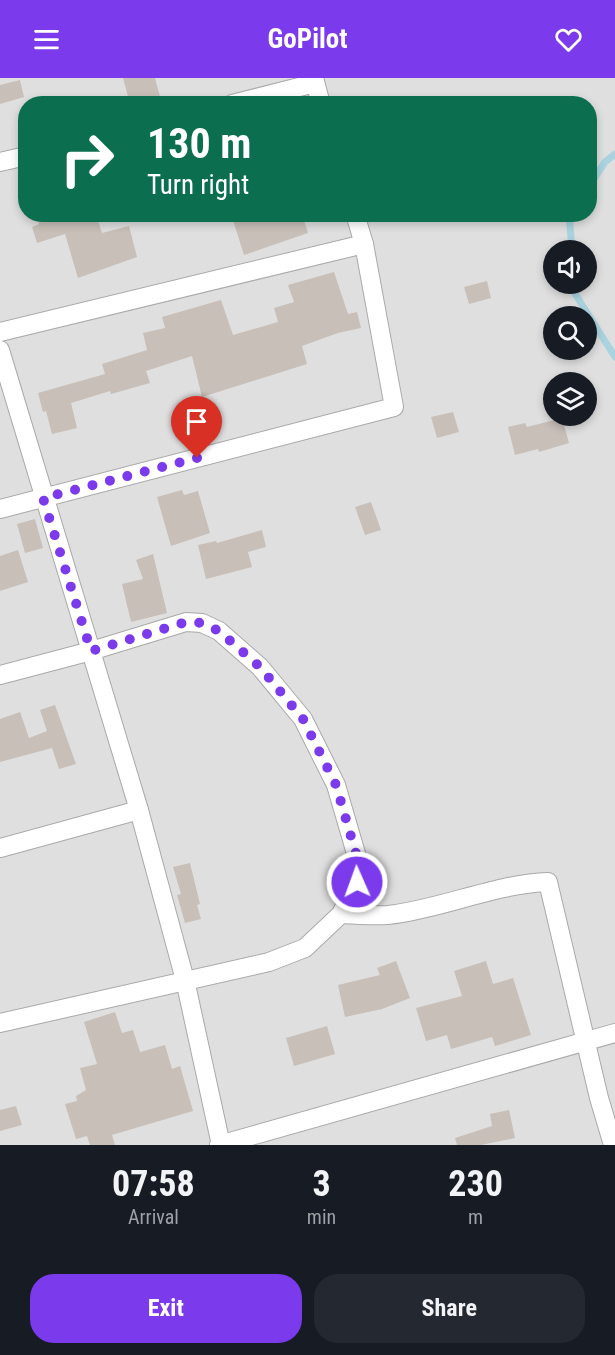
<!DOCTYPE html>
<html lang="en">
<head>
<meta charset="utf-8">
<style>
  :root { --surface:#171b24; --page:#242831; --text:#f1f3f6; --muted:#9ea1a6; --accent:#7c3aed }
  body { margin:0; font-family:"Roboto Condensed",sans-serif; background:var(--page); color:var(--text); height:100vh; display:flex; flex-direction:column; font-size:22px; white-space:nowrap }
  * { box-sizing:border-box; margin:0 }
  p { font-size:20px; color:var(--muted) }
  .icon { flex:none; width:33px; height:33px; fill:none; stroke:currentColor; stroke-width:2; stroke-linecap:round; stroke-linejoin:round }
  .map { position:relative; height:1067px; overflow:hidden }
  .drawer { display:flex; flex-direction:column; background:var(--surface); flex:1 }
  .drawer>* { flex:none }
  .banner { position:absolute; left:18px; top:18px; width:579px; height:126px; border-radius:24px; box-shadow:0 3px 9px #0003; background:#0b6e4f; color:#fff; overflow:hidden }
  .buttons { position:absolute; left:543px; top:162px; display:grid; gap:12px }
  .buttons a { display:grid; place-items:center; width:54px; height:54px; border-radius:50%; background:var(--surface); box-shadow:0 3px 9px #0003; font-size:30px }
  .pin { position:absolute; display:grid; place-items:center; width:51px; height:51px; color:#fff; margin:-62px -26px; border-radius:50% 50% 50% 0; rotate:-45deg; box-shadow:0 0 6px #0007 }
  .pin .icon { rotate:45deg }
  .me { position:absolute; width:66px; margin:-33px; rotate:358deg; stroke-linejoin:round; filter:drop-shadow(0 0 4px #0008) }
  .turn { display:flex; align-items:center; gap:21px; height:126px; padding:0 30px; font-size:27px }
  .turn .icon { width:78px; height:78px; stroke-width:2.5 }
  .turn b { display:block; font-size:42px; line-height:51px }
  .eta { display:flex; justify-content:space-evenly; align-items:center; height:102px; text-align:center }
  .eta b { font-size:36px; font-weight:700; line-height:42px }
  .button { display:flex; gap:12px; margin-top:auto; padding:12px 30px }
  .button a { flex:1; height:69px; border-radius:24px; background:var(--accent); color:#fff; font-size:24px; font-weight:700; line-height:69px; text-align:center }
  .button a+a { background:var(--page); color:var(--text) }
  header { display:flex; justify-content:space-between; align-items:center; height:78px; padding:0 30px; background:var(--accent); color:#fff; font-size:27px; font-weight:700 }
  .map>svg:first-child { display:block }
  .residential { fill:#e0dfdf; fill-rule:evenodd }
  .lines { fill:none; stroke-linecap:round; stroke-linejoin:round }
  .stream { stroke:#aad3df; stroke-width:7 }
  .building { fill:#c7bfb8 }
  .street-casing { stroke:#a9a9a9; stroke-width:20 }
  .street { stroke:#fff; stroke-width:18 }
  .route { stroke:#7c3aed; stroke-width:10; stroke-dasharray:0 18 }
</style>
</head>
<body>
<header><svg class="icon" aria-label="menu" viewBox="0 0 24 24"><path d="M4 6h16M4 12h16M4 18h16"/></svg>GoPilot<svg class="icon" aria-label="heart" viewBox="0 0 24 24"><path d="M12 20l-8-8c-3-5 5-10 8-4 3-6 11-1 8 4z"/></svg></header>
<div class="map">
<svg width="615" height="1067" viewBox="0 0 615 1067">
  <rect width="100%" height="100%" fill="#f2efe9"/>
  <path class="residential" d="M0,0H615V1067H0ZM26,26H590V136H26ZM554,172H586V206H554ZM554,238H586V272H554ZM554,304H586V338H554Z"/>
  <g class="lines">
    <g class="stream">
      <path d="M590,107L605,84L615,76"/>
      <path d="M569,136L572,172"/>
      <path d="M574,206V214L615,279"/>
    </g>
  </g>
  <g class="building">
    <path d="M123,0H155L162,26H130Z"/>
    <path d="M20,2L24,19L0,26V7Z"/>
    <path d="M36,136H96L102,155L129,148L137,179L78,200L65,156L37,165L32,149L39,146Z"/>
    <path d="M231,136H302L308,155L244,177Z"/>
    <path d="M334,194L348,236L357,234L361,250L338,255L302,268L307,286L202,319L192,278L146,293L150,305L111,316L110,313L71,325L77,350L52,356L46,333L43,334L38,315L105,296L102,286L147,272L143,255L165,250L162,239L221,222L233,257L278,244L274,230L294,224L288,207Z"/>
    <path d="M487,203L491,220L469,226L464,209Z"/>
    <path d="M453,334L459,354L437,360L431,339Z"/>
    <path d="M562,340L569,365L539,374L538,371L515,377L508,349L525,345L527,349Z"/>
    <path d="M182,412L184,417L198,413L210,455L171,468L157,419Z"/>
    <path d="M371,424L381,452L365,457L355,429Z"/>
    <path d="M35,441L43,470L25,475L17,446Z"/>
    <path d="M262,452L266,469L248,474L252,489L206,501L198,467L216,463L217,465Z"/>
    <path d="M18,472L28,504L0,513V478Z"/>
    <path d="M153,476L167,535L131,544L122,506L143,501L136,482Z"/>
    <path d="M55,627L76,686L59,691L52,670L0,684V641L20,634L29,660L47,653L40,632Z"/>
    <path d="M190,785L200,826L197,827L201,841L185,845L177,817L181,816L173,789Z"/>
    <path d="M396,883L410,920L382,931L345,939L338,907L380,897L377,890Z"/>
    <path d="M486,883L493,906L513,900L531,957L495,968L492,959L451,971L447,957L426,963L416,930L462,918L454,893Z"/>
    <path d="M115,934L122,955L133,952L140,974L165,967L172,991L180,988L193,1033L112,1057L115,1067H90L87,1058L76,1061L65,1026L77,1023L76,1018L86,1012L80,990L97,986L84,944Z"/>
    <path d="M327,948L335,976L294,988L286,960Z"/>
    <path d="M16,1028L22,1047L0,1053V1032Z"/>
    <path d="M509,1032L515,1060L481,1067H457L455,1060L492,1048L490,1036Z"/>
  </g>
  <g class="lines">
    <g class="street-casing">
      <g id="street">
        <path d="M314,0L321,26"/>
        <path d="M232,26L315,5"/>
        <path d="M0,84L26,78"/>
        <path d="M0,254L364,166"/>
        <path d="M0,272L139,732L185,902L221,1067"/>
        <path d="M0,431L394,329L364,166L355,136"/>
        <path d="M0,597L91,573L186,544L202,545L219,553L260,589L303,641L336,707L357,779V804L341,836L305,870L269,884L0,945"/>
        <path d="M0,770L139,732"/>
        <path d="M341,836C357,837 373,838 388,837C442,831 494,806 548,804L599,1020L613,1067"/>
        <path d="M219,1067L615,955"/>
      </g>
    </g>
    <use href="#street" class="street"/>
  </g>
  <g class="lines">
    <path class="route" d="M197,380L43,420L91,573L186,544L202,545L219,553L260,589L303,641L336,707L357,779V804"/>
  </g>
</svg>
<div class="buttons">
<a><svg class="icon" aria-label="sound" viewBox="0 0 24 24"><path d="M4 9h4l5-4v14l-5-4H4zM17 9q2 3 0 6"/></svg></a>
<a><svg class="icon" aria-label="search" viewBox="0 0 24 24"><circle cx="10" cy="10" r="6"/><path d="M15 15l6 6"/></svg></a>
<a><svg class="icon" aria-label="layers" viewBox="0 0 24 24"><path d="M12 4l9 5-9 5-9-5zM3 14l9 5 9-5"/></svg></a>
</div>
<div class="pin" style="left:197px;top:380px;background:#d93025"><svg class="icon" aria-label="arrive" viewBox="0 0 24 24"><path d="M6 21V4h12l-3 4 3 4H6"/></svg></div>
<svg class="me" style="left:357px;top:804px" viewBox="-20 -20 40 40"><circle r="17" fill="#7c3aed" stroke="#fff" stroke-width="3"/><path d="M0-11L8 9 0 5-8 9z" fill="#fff"/></svg>
<div class="banner">
<div class="turn"><svg class="icon" aria-label="right" viewBox="0 0 24 24"><path d="M7 20v-9h11M14 6l5 5-5 5"/></svg><div><b>130 m</b>Turn right</div></div>
</div>
</div>
<section class="drawer">
<div class="eta">
<div><b>07:58</b><p>Arrival</p></div>
<div><b>3</b><p>min</p></div>
<div><b>230</b><p>m</p></div>
</div>
<div class="button"><a>Exit</a><a>Share</a></div>
</section>
</body>
</html>
